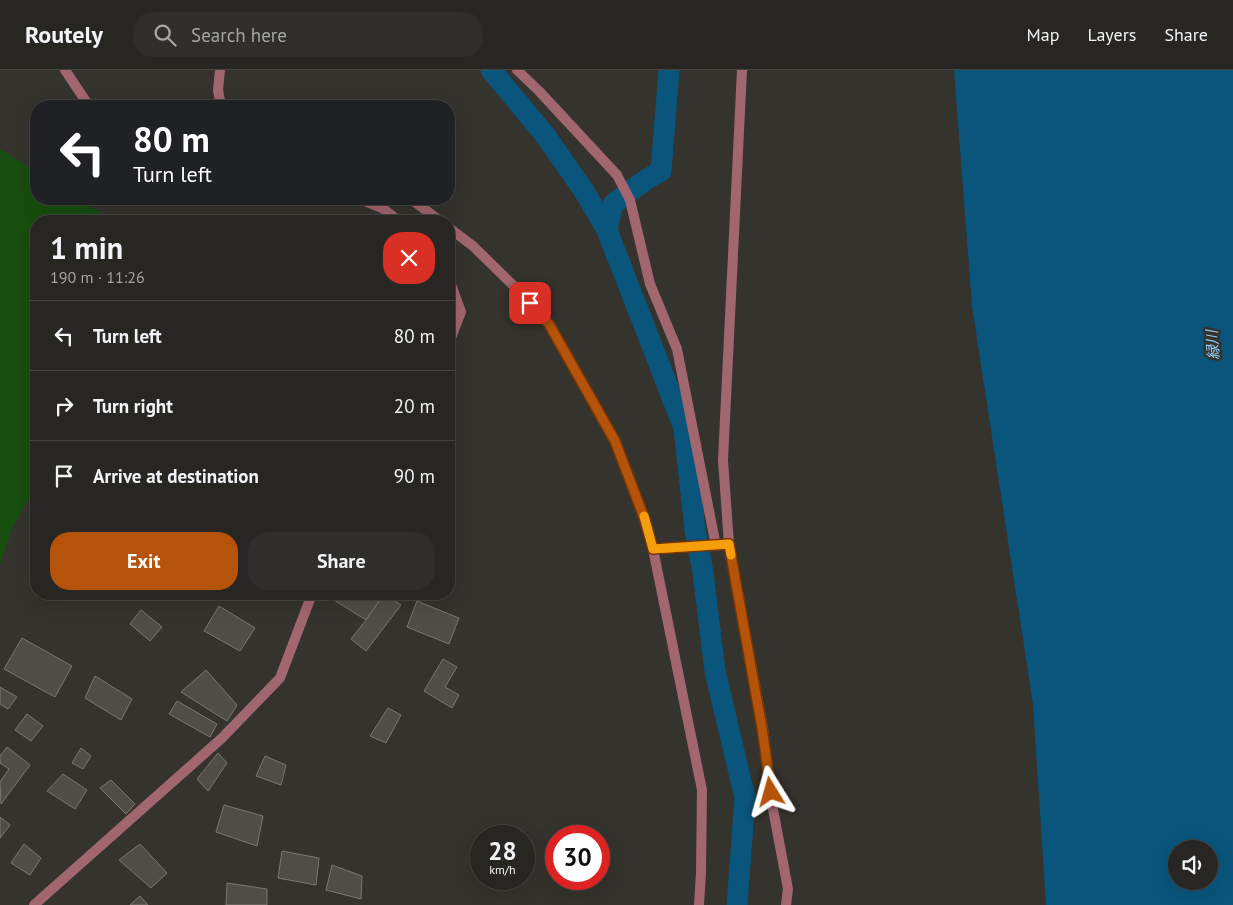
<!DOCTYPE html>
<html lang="en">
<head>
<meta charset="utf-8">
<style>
  :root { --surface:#282622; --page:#302e2a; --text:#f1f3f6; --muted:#a5a5a5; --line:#444340; --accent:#b45309 }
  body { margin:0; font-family:"PT Sans","Noto Sans JP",sans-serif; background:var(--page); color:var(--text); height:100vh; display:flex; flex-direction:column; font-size:19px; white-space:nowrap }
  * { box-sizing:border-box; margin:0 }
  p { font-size:16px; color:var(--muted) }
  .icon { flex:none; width:28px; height:28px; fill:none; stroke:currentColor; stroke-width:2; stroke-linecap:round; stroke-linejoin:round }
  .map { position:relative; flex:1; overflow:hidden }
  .drawer { position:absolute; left:30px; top:145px; width:425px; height:385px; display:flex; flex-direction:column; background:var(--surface); border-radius:20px; box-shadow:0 5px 20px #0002,0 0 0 1px var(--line) }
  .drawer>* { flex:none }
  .banner { position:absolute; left:30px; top:30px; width:425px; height:105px; border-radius:20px; box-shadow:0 5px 20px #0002,0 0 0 1px var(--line); background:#202124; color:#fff; overflow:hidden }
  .tools { position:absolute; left:1168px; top:770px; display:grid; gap:10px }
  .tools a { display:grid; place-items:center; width:50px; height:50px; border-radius:50%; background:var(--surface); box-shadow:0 5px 20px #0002,0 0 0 1px var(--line); font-size:25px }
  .speed { position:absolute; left:470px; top:755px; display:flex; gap:10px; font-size:25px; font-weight:700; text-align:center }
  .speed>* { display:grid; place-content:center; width:65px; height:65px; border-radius:50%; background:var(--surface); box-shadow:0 5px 20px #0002,0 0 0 1px var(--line); line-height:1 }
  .speed small { font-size:12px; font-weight:400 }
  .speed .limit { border:8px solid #d22; background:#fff; color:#111 }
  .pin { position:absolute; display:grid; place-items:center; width:42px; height:42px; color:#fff; margin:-21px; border-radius:10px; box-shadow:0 2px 8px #0006 }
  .me { position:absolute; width:55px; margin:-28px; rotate:352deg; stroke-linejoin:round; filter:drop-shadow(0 0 4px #0008) }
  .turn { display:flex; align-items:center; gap:18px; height:105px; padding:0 20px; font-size:22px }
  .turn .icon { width:65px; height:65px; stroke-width:2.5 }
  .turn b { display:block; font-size:35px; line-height:42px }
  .round { display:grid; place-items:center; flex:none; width:52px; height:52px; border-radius:20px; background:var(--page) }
  .head { display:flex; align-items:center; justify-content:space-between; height:85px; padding:0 20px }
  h1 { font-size:30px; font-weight:800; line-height:38px }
  .cta { display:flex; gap:10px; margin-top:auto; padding:10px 20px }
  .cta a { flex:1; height:58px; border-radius:20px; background:var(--accent); color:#fff; font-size:20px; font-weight:800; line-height:58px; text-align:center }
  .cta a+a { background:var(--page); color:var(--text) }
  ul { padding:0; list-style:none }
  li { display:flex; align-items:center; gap:15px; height:70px; padding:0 20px; border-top:1px solid var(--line) }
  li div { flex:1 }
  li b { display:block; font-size:19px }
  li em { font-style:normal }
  header { display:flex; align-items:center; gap:30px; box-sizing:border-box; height:70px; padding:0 25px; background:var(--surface); border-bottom:1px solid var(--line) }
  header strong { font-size:24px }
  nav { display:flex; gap:28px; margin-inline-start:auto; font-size:18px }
  .search { width:350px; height:45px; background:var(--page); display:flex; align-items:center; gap:12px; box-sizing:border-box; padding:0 18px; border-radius:20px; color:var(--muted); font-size:19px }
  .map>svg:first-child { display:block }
  .green { fill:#184e0f }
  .water { fill:#09557c; fill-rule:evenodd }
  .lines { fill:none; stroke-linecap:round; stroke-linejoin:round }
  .canal { stroke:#09557c; stroke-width:21 }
  .building { fill:#504d47; stroke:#7b7771 }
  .minor { stroke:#a2666f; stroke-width:10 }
  .route-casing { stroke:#753606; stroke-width:12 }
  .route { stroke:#b45309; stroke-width:9 }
  .slow { stroke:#f59e0b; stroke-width:9 }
  .labels { text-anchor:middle; stroke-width:5; stroke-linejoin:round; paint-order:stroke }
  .water-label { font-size:15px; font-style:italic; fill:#91d0fa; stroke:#35332d }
</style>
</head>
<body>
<header>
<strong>Routely</strong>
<div class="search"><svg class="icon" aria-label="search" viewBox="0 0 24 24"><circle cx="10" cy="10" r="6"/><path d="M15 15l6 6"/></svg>Search here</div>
<nav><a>Map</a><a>Layers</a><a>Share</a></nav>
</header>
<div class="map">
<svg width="1233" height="835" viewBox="0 0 1233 835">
  <rect width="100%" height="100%" fill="#35332d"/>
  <path class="green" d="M0,79L36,102V129H78L113,151H36V416L12,459L0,494Z"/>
  <path class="water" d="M954,0H1233V835H1046L1033,634L972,236ZM1176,779H1209V811H1176Z"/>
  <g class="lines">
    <g class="canal">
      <path d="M491,0L545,65L584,121L607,160L684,358L695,460L703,502L715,601L745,728L737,835"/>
      <path d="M607,160L613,134L647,109L661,101L669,0"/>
    </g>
  </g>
  <g class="building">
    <path d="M338,524H384L366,550L334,530Z"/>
    <path d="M384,524L401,535L366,581L351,569L366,550Z"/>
    <path d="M417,531L459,548L449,574L407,557Z"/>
    <path d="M219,536L255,558L240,581L204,561Z"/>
    <path d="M141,540L162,557L150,571L130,554Z"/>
    <path d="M22,568L72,596L55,627L4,599Z"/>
    <path d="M443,589L457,597L445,617L459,625L452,638L424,621Z"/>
    <path d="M206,600L237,635L227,651L181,622Z"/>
    <path d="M95,606L132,629L121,650L85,628Z"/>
    <path d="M0,617L17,627L8,639L0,634Z"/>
    <path d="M177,631L217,654L210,667L169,644Z"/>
    <path d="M388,638L401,645L386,673L370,666Z"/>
    <path d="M27,644L43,656L31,671L15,660Z"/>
    <path d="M7,677L30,695L1,734L0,712L9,699L0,693V686Z"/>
    <path d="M81,678L91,686L83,699L72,693Z"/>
    <path d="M218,683L227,693L208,721L197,709Z"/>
    <path d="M265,686L286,695L281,715L256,706Z"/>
    <path d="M63,704L87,720L75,739L47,721Z"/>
    <path d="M111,710L135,734L126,744L100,718Z"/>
    <path d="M224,735L263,746L257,776L216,762Z"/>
    <path d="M0,747L10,755L0,768Z"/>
    <path d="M24,774L41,788L30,805L11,793Z"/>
    <path d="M140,774L167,803L151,818L119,790Z"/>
    <path d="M282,781L319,788L316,815L278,808Z"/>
    <path d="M332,795L362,806L361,829L326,820Z"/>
    <path d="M227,813L267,819V835H226Z"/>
    <path d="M140,826L148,835H130Z"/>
  </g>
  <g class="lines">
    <g class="minor">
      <path d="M65,0L89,36"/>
      <path d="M220,0L218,20L221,36"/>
      <path d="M517,0L539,21L617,105L630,130L650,214L677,279L716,476"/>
      <path d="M742,0L723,390L729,474L763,658L773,739L788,819L786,835"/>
      <path d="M360,129L382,138L399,151"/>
      <path d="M411,129L440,151"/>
      <path d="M449,158L473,176L520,222L549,254L615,371L645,450L653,479L702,720L701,802L699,835"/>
      <path d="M449,209L461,242L449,273"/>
      <path d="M653,479L723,475"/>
      <path d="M34,835L222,668L280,608L312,524"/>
    </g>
  </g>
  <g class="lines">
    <g class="route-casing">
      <path id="route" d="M530,233L549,254L615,371L645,450L653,479L729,474L762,658L771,722"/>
    </g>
    <use href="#route" class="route"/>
    <path class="slow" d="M644,446L653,479L729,474L731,485"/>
  </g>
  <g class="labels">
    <g class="water-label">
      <text transform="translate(1213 275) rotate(-94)" y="5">緑川</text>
    </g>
  </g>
</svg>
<div class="tools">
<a><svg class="icon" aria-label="sound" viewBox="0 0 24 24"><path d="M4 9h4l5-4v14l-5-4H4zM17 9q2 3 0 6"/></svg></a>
</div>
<div class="speed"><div>28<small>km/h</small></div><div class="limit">30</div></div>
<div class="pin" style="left:530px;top:233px;background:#d93025"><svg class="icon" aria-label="arrive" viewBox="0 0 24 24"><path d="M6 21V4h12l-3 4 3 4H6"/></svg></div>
<svg class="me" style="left:771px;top:722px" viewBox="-20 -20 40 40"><path d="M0-17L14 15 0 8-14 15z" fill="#b45309" stroke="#fff" stroke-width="4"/></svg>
<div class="banner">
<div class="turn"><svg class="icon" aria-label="left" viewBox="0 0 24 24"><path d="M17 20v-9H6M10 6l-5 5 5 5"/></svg><div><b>80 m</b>Turn left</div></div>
</div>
<section class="drawer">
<div class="head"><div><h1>1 min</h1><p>190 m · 11:26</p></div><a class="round" style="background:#d93025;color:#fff"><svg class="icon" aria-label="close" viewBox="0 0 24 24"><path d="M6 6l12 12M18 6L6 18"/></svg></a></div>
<ul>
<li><svg class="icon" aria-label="left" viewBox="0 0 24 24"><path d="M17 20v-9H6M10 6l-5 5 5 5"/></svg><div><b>Turn left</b></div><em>80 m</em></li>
<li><svg class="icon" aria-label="right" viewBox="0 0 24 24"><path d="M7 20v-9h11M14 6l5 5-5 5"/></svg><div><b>Turn right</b></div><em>20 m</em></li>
<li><svg class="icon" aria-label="arrive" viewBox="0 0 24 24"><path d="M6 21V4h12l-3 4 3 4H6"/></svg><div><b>Arrive at destination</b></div><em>90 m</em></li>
</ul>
<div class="cta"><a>Exit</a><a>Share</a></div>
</section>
</div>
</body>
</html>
